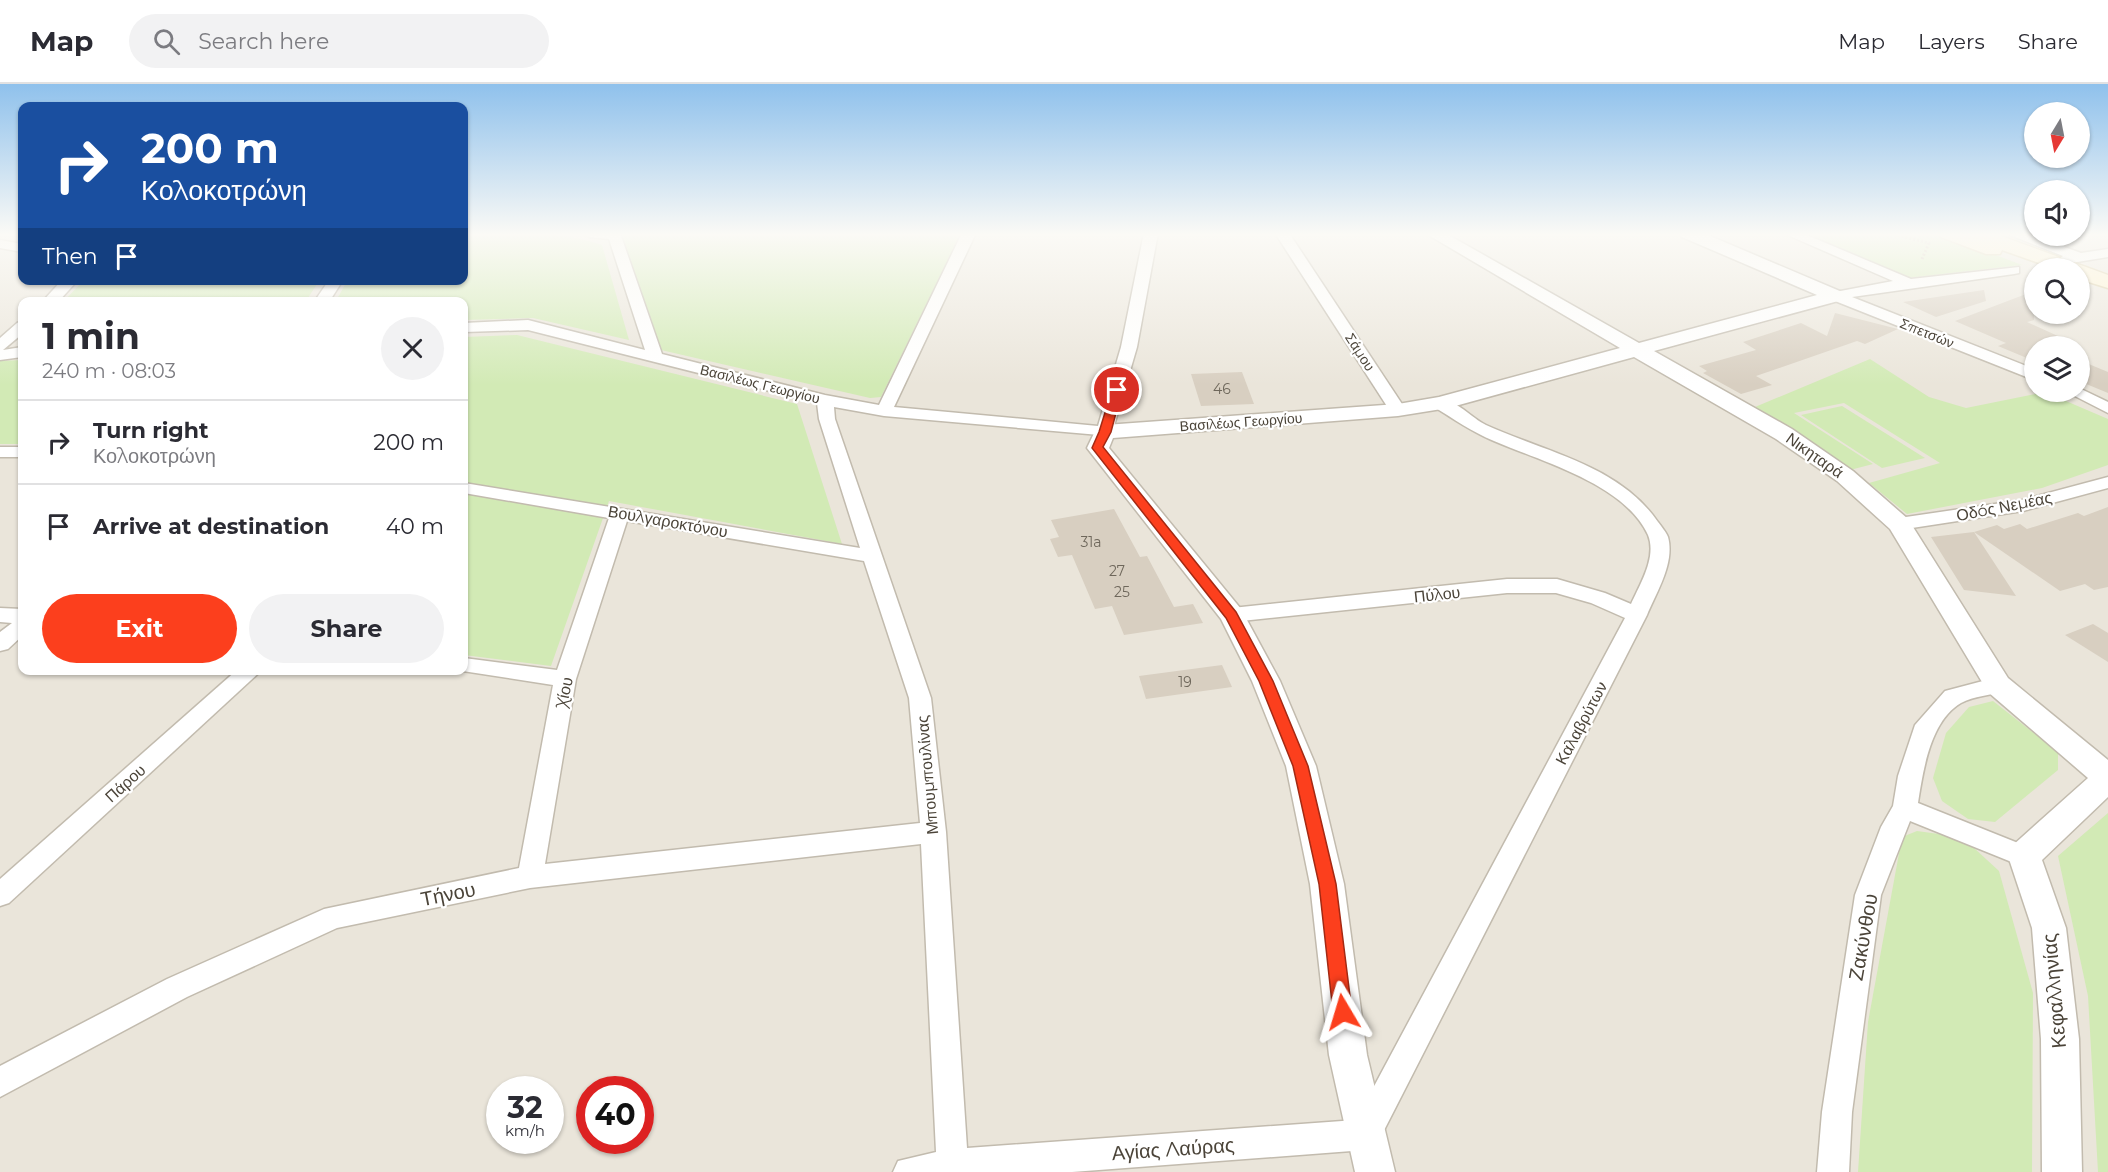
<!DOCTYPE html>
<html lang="en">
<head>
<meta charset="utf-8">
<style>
  :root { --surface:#fff; --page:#f2f2f3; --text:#2b2b33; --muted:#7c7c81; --line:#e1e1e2; --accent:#fc3f1d }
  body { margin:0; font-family:Montserrat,sans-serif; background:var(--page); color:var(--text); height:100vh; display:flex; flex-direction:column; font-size:22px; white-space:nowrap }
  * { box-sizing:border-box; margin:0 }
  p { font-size:20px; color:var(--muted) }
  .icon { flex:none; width:33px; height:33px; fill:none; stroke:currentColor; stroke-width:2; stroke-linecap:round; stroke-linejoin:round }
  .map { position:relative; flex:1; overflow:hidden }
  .drawer { position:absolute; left:18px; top:213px; width:450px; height:378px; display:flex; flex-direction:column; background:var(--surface); border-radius:12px; box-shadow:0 2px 4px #0004 }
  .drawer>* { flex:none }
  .hud { position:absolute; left:18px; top:18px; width:450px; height:183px; border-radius:12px; box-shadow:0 2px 4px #0004; background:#1a4fa0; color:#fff; overflow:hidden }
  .needle { width:39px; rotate:190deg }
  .buttons { position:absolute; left:2024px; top:18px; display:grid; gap:12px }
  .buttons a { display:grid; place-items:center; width:66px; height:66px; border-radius:50%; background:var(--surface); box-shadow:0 2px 4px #0004; font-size:30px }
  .speed { position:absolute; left:486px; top:992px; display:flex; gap:12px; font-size:30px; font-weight:700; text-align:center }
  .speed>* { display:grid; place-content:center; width:78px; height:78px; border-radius:50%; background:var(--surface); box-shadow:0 2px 4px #0004; line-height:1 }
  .speed small { font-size:15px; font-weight:400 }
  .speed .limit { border:9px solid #d22; background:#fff; color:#111 }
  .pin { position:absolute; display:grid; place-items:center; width:51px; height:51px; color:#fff; margin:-26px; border:3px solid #fff; border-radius:50%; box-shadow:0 2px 6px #0007 }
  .me { position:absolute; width:66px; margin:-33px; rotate:353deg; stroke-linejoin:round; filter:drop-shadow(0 0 4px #0008) }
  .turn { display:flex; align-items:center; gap:21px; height:126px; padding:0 24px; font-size:27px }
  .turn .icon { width:78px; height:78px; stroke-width:2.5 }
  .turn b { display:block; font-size:42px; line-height:51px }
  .then { display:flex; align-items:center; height:57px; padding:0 24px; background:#0003; gap:12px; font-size:22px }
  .round { display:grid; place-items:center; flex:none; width:63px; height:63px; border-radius:32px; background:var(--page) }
  .head { display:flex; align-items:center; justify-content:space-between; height:102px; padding:0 24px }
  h1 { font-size:36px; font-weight:700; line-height:45px }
  .action { display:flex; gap:12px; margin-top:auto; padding:12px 24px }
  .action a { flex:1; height:69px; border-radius:36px; background:var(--accent); color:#fff; font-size:24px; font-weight:700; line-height:69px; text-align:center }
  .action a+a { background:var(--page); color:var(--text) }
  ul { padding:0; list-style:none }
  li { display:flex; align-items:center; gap:18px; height:84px; padding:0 24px; border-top:2px solid var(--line) }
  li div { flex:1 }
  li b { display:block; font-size:22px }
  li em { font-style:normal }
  header { display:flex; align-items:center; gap:36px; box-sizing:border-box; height:84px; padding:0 30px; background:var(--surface); border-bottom:2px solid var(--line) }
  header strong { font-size:28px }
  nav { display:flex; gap:33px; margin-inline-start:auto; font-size:21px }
  .search { width:420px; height:54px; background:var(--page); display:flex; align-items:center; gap:15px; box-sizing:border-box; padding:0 21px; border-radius:33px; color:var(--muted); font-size:22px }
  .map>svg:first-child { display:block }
  .residential { fill:#eae5da; fill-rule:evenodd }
  .green { fill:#d2eab5 }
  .building { fill:#d8cfc1 }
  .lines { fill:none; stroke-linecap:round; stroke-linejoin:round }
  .minor-casing { stroke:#c2bbae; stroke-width:3 }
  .tertiary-casing { stroke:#c2bbae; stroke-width:3 }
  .secondary-casing { stroke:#d6c79b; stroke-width:3 }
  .path { stroke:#c4b79f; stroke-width:3; stroke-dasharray:2 2; stroke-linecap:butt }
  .minor { fill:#fff; fill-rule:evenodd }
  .tertiary { fill:#fff; fill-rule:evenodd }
  .secondary { fill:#fff3cd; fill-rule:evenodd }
  .route { fill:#fc3f1d; stroke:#a42913; stroke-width:1.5 }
  .labels { text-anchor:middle; stroke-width:4.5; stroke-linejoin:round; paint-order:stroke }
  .far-street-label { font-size:14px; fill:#4b4439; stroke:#fff }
  .number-label { font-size:14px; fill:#6e675b }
  .street-label { font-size:16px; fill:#4b4439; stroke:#fff }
  .near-street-label { font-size:20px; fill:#4b4439; stroke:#fff }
</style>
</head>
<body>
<header>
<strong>Map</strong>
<div class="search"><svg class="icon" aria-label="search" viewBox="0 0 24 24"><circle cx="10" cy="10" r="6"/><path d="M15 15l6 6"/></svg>Search here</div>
<nav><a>Map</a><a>Layers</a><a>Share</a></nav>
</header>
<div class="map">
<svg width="2108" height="1088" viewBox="0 0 2108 1088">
  <rect width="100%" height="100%" fill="#f6f3ec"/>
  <path class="residential" d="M0,149H22V196H464V149H2034V152L2108,149V1088H0ZM2034,184H2079V230H2034ZM22,218H464V586H22ZM2034,262H2079V308H2034ZM500,1005H550V1056H500ZM590,1005H640V1056H590Z"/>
  <g class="green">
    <path d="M464,149C509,149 559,146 602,161L629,256L533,234L464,236V218L336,217L347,197L464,196Z"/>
    <path d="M621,149H961L881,313L870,314L661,266Z"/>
    <path d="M1800,149H1938L2022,181L1907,194Z"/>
    <path d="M83,197V196L319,197L306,217H64Z"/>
    <path d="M517,251L797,320L842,460L609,417L551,582L464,571V253Z"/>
    <path d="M1870,275L1929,313L1966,324L2045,308L2108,335V381L2042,404L1907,430L1869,399L1940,379L1844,319L1794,329L1873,380L1850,386L1755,323Z"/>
    <path d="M22,276V360H0V277Z"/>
    <path d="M1842,322L1925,374L1882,384L1801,331Z"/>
    <path d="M1993,617L2058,668V686L1995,738L1968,735L1942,717L1933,694L1946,649L1969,623Z"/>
    <path d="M2108,729V1088H2098L2088,912L2058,772Z"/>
    <path d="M1917,747L1946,751L1974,764L1999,787L2033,909L2032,1088H1858L1868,938L1902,753Z"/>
  </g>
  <g class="building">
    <path d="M1984,206L1986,217L1936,233L1903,218Z"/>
    <path d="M2034,207V236L2027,238L2080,262H2034V277L1998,262L2006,259L1955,237Z"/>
    <path d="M1835,229L1898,245L1865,260L1857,257L1756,292L1772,301L1741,310L1703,289L1707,287L1699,282L1756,266L1743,258L1801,239L1827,252Z"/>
    <path d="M2079,276L2108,288V309L2079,297Z"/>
    <path d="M1242,288L1254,320L1201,322L1191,290Z"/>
    <path d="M2108,423V503L2094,506L2085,500L2060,507L1974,448L2016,512L1964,506L1931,453L1974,448L1997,441L2004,445L2020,440L2027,445L2078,429L2084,432Z"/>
    <path d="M1114,425L1140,473L1147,472L1174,523L1193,520L1203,539L1124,551L1112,522L1095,525L1072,471L1058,473L1050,455L1059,453L1051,436Z"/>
    <path d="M2093,540L2108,549V578L2065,551Z"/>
    <path d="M1222,581L1232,603L1146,615L1139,592Z"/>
  </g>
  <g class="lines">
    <g class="minor-casing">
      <g id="minor">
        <path d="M582,149H620L662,270L825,311L879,321L962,149H976L894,323L1098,342L1121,263L1144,149H1158L1137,263L1111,352L884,332L834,323L835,335L931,614L946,748L967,1064L1356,1036L1625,534L1591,519L1556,509H1507L1232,538L1225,536L1222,531L1225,526L1232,524L1507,495H1557L1605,509L1631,520C1640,500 1657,473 1648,451C1625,400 1540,377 1494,357C1472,348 1454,335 1434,323L1432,319L1434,315C1452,311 1471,334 1486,341C1545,368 1619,381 1658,438C1661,442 1666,448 1668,453C1675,479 1657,507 1647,531L1376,1062L1365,1066L1072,1088H893L898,1077L936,1068L921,760L530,804L337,844L187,913L0,1013V982L167,895L324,825L519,784L553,601L456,586H464V574L557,586L609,434L464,409V399L860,464L819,335L817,319L528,246L464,248V239L528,236L645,266L609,155L589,153ZM627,437L864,477L909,614L920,739L545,780L576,595Z"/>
        <path d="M1275,149H1289L1406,326L1404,330H1392Z"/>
        <path d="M1783,149H1802L1911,195L2019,183V189L2014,190L1852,213L2034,285V296L1830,215L1828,212L1830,209L1893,197Z"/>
        <path d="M2005,149H2025L2081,169L2108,165V173L2065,180L2058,176L2063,172Z"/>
        <path d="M0,156L22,160V168L0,164Z"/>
        <path d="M62,196H78L58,218H42Z"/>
        <path d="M329,196H343L329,218H314Z"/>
        <path d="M22,237V250L3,266L22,263V273L0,276V254L17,239Z"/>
        <path d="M2079,304L2108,318V329L2067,308H2079Z"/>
        <rect x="0" y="363" width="22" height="10"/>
        <path d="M2108,393V404L2023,427L1899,446L1890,440L1899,434L2022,416Z"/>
        <path d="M0,524L22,525V552L8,565L0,567V548L12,539L0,538Z"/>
        <path d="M237,586H262L9,819L0,822V795Z"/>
        <path d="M1998,593L2006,595L2009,601L2006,607C1992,611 1973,612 1961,619C1930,637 1923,687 1918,719L2033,765L2037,772L2033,779L2024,783L1910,737L1881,811L1852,1028L1849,1088H1817L1822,1028L1855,811L1881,743L1893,722L1898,692L1915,641L1945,607Z"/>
      </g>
    </g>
    <g class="tertiary-casing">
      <path id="tertiary" d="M1425,149H1445L1639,259L1817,211L1682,153L1680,149H1703L1842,208L1844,212L1842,216L1654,267L1792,345L1853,387L1908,435L2008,594L2108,676V713L2042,776L2066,844L2079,955L2082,1088H2042L2041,955L2032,844L2008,772L2012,762L2088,694L1988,608L1890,445L1837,397L1776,355L1634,273L1448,324L1398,332L1113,354L1109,364L1241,525L1280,597L1316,682L1344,800L1367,971L1395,1088H1355L1329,971L1310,800L1286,682L1252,597L1221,535L1087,364L1097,343L1105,341L1398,320L1439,313L1620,264Z"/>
    </g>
    <g class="secondary-casing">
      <path id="secondary" d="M1939,149H1993L2108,191V204L2079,195V184H2053L2002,166L2000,170H1986L1941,153Z"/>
    </g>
    <path class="path" d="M1890,149L1929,159L1922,175"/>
    <use href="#minor" class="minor"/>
    <use href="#tertiary" class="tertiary"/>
    <use href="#secondary" class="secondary"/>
  </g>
  <linearGradient id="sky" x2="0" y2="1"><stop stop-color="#8fc1ec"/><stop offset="0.5" stop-color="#fbfaf6"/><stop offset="1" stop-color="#fbfaf6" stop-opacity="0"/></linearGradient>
  <rect width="2108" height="301" fill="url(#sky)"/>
  <path class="route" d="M1117,302L1122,306L1111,348L1103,363L1236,528L1273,597L1308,682L1336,800L1352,928L1349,934L1343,937L1336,934L1333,928L1319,800L1293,682L1259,597L1226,534L1092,364L1099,348L1112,306Z"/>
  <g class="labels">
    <g class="far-street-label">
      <text transform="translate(1927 249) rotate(22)" y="5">Σπετσών</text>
      <text transform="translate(1360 268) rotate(57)" y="5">Σάμου</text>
      <text transform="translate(760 300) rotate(14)" y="5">Βασιλέως Γεωργίου</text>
      <text transform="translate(1241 338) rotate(-4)" y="5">Βασιλέως Γεωργίου</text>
    </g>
    <g class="number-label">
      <text x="1222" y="310">46</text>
      <text x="1091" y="463">31a</text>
      <text x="1117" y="492">27</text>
      <text x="1122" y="513">25</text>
      <text x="1185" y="603">19</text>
    </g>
    <g class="street-label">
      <text transform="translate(1815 371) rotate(35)" y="6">Νικηταρά</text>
      <text transform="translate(2004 422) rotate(-11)" y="6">Οδóς Νεμέας</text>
      <text transform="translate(668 437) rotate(10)" y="6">Βουλγαροκτόνου</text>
      <text transform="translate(1437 510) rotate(-6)" y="6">Πύλου</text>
      <text transform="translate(564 608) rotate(-78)" y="6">Χίου</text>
      <text transform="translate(1581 639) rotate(-62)" y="6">Καλαβρύτων</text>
      <text transform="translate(927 691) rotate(-95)" y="6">Μπουμπουλίνας</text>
      <text transform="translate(125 699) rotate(-42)" y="6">Πάρου</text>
    </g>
    <g class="near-street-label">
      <text transform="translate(448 810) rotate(-11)" y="7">Τήνου</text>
      <text transform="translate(1863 853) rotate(-80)" y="7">Ζακύνθου</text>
      <text transform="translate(2054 907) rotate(-95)" y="7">Κεφαλληνίας</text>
      <text transform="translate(1173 1065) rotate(-4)" y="7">Αγίας Λαύρας</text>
    </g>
  </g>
</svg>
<div class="buttons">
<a><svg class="needle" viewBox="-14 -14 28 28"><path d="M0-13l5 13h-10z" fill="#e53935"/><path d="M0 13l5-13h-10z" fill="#7c7c81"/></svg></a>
<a><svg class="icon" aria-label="sound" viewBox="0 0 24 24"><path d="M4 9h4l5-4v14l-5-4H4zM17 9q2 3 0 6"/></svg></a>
<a><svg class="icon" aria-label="search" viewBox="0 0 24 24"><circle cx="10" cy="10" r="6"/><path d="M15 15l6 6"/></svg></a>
<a><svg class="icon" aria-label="layers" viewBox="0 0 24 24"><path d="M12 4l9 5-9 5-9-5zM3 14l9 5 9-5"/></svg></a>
</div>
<div class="speed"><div>32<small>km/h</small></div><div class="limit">40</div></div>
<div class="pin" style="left:1117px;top:306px;background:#d93025"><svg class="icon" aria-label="arrive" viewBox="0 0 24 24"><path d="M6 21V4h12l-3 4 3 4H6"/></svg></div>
<svg class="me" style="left:1343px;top:928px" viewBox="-20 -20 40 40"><path d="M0-17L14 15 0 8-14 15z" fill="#fc3f1d" stroke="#fff" stroke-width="4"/></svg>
<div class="hud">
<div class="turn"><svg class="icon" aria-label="right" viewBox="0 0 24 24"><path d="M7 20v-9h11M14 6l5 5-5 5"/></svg><div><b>200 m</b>Κολοκοτρώνη</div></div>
<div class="then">Then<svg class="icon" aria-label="arrive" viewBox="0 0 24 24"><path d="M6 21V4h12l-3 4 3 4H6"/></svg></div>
</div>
<section class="drawer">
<div class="head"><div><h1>1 min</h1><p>240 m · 08:03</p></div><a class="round"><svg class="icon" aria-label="close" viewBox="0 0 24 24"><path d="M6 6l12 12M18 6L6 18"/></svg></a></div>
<ul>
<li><svg class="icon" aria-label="right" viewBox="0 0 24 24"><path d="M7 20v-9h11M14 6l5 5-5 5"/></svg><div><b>Turn right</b><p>Κολοκοτρώνη</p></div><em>200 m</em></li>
<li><svg class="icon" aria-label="arrive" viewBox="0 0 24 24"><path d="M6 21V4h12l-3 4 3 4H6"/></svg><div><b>Arrive at destination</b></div><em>40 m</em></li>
</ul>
<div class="action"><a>Exit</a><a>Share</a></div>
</section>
</div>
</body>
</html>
